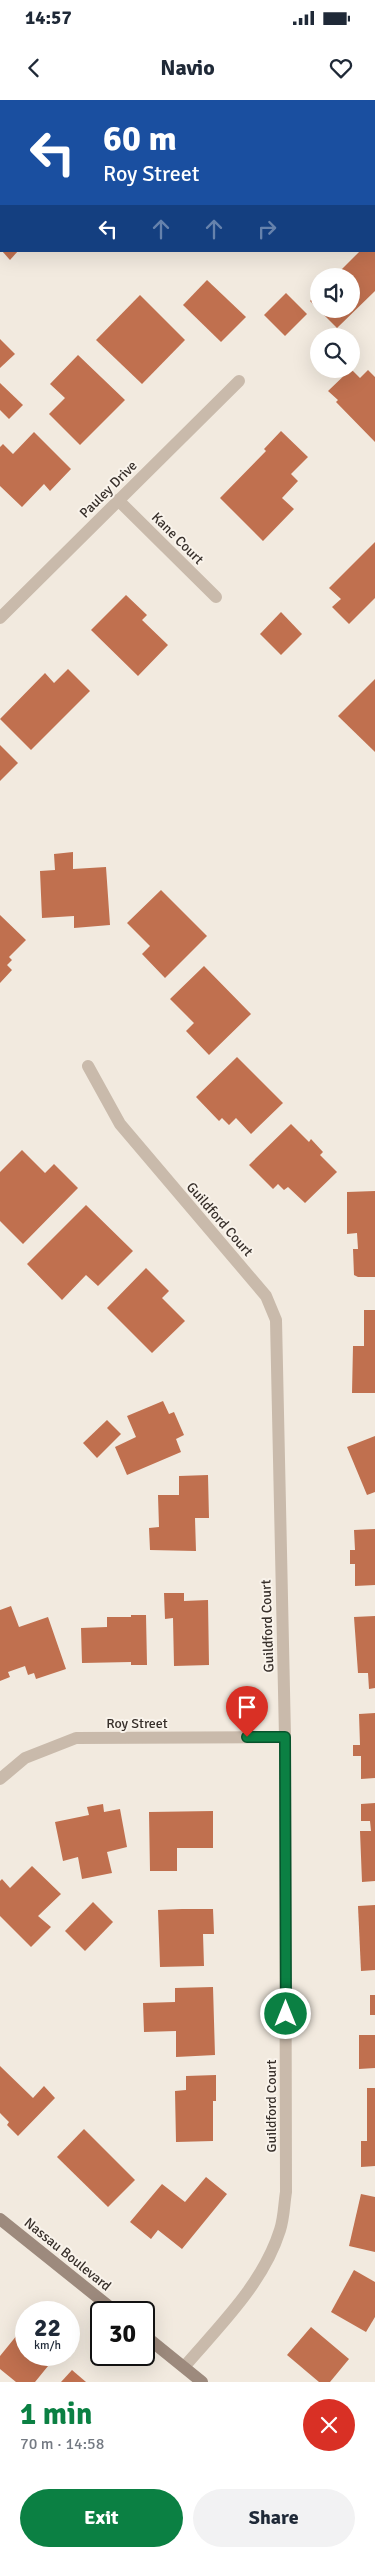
<!DOCTYPE html>
<html lang="en">
<head>
<meta charset="utf-8">
<style>
  :root { --surface:#fff; --page:#f2f2f3; --text:#1f2937; --muted:#747a83; --accent:#0b8043 }
  body { margin:0; font-family:Signika,sans-serif; background:var(--page); color:var(--text); height:100vh; display:flex; flex-direction:column; font-size:19px; white-space:nowrap }
  * { box-sizing:border-box; margin:0 }
  p { font-size:16px; color:var(--muted) }
  .icon { flex:none; width:28px; height:28px; fill:none; stroke:currentColor; stroke-width:2; stroke-linecap:round; stroke-linejoin:round }
  .map { position:relative; height:2282px; overflow:hidden }
  .details { display:flex; flex-direction:column; background:var(--surface); flex:1 }
  .details>* { flex:none }
  .top-card { position:absolute; left:0px; top:0px; width:375px; height:152px; box-shadow:0 5px 20px #0002; background:#1a4fa0; color:#fff; overflow:hidden }
  .tools { position:absolute; left:310px; top:168px; display:grid; gap:10px }
  .tools a { display:grid; place-items:center; width:50px; height:50px; border-radius:50%; background:var(--surface); box-shadow:0 5px 20px #0002; font-size:25px }
  .speed { position:absolute; left:15px; top:2201px; display:flex; gap:10px; font-size:25px; font-weight:700; text-align:center }
  .speed>* { display:grid; place-content:center; width:65px; height:65px; border-radius:50%; background:var(--surface); box-shadow:0 5px 20px #0002; line-height:1 }
  .speed small { font-size:12px; font-weight:400 }
  .speed .limit { border:2px solid #111; border-radius:8px; background:#fff; color:#111 }
  .pin { position:absolute; display:grid; place-items:center; width:42px; height:42px; color:#fff; margin:-51px -21px; border-radius:50% 50% 50% 0; rotate:-45deg; box-shadow:0 0 5px #0007 }
  .pin .icon { rotate:45deg }
  .me { position:absolute; width:55px; margin:-28px; rotate:0deg; stroke-linejoin:round; filter:drop-shadow(0 0 4px #0008) }
  .turn { display:flex; align-items:center; gap:18px; height:105px; padding:0 20px; font-size:22px }
  .turn .icon { width:65px; height:65px; stroke-width:2.5 }
  .turn b { display:block; font-size:35px; line-height:42px }
  .lanes { display:flex; align-items:center; height:48px; padding:0 20px; background:#0003; justify-content:center; gap:25px; direction:ltr }
  .lanes .off { opacity:.35 }
  .round { display:grid; place-items:center; flex:none; width:52px; height:52px; border-radius:26px; background:var(--page) }
  .head { display:flex; align-items:center; justify-content:space-between; height:85px; padding:0 20px }
  h1 { font-size:30px; font-weight:700; line-height:38px; color:var(--accent) }
  .button { display:flex; gap:10px; margin-top:auto; padding:10px 20px }
  .button a { flex:1; height:58px; border-radius:30px; background:var(--accent); color:#fff; font-size:20px; font-weight:700; line-height:58px; text-align:center }
  .button a+a { background:var(--page); color:var(--text) }
  .status { display:flex; justify-content:space-between; align-items:center; height:35px; padding:0 25px; background:var(--surface); direction:ltr }
  .status svg { height:14px; fill:currentColor }
  header { display:flex; justify-content:space-between; align-items:center; height:65px; padding:0 20px; background:var(--surface); font-size:22px; font-weight:700 }
  .map>svg:first-child { display:block }
  .building { fill:#c0704f }
  .lines { fill:none; stroke-linecap:round; stroke-linejoin:round }
  .street { stroke:#c9baab; stroke-width:12 }
  .secondary { stroke:#9d8a7d; stroke-width:12 }
  .route-casing { stroke:#07532c; stroke-width:12 }
  .route { stroke:#0b8043; stroke-width:9 }
  .labels { text-anchor:middle; stroke-width:4; stroke-linejoin:round; paint-order:stroke }
  .street-label { font-size:14px; fill:#372f2a; stroke:#f9f3eb }
</style>
</head>
<body>
<div class="status"><b>14:57</b><svg viewBox="0 0 49 12"><path d="M0 12V9h3v3zM5 12V6h3v6zM10 12V3h3v9zM15 12V0h3v12zM26 1h20v11H26zM47 4h2v5h-2z"/></svg></div>
<header><svg class="icon" aria-label="back" viewBox="0 0 24 24"><path d="M15 5l-7 7 7 7"/></svg>Navio<svg class="icon" aria-label="heart" viewBox="0 0 24 24"><path d="M12 20l-8-8c-3-5 5-10 8-4 3-6 11-1 8 4z"/></svg></header>
<div class="map">
<svg width="375" height="2282" viewBox="0 0 375 2282">
  <rect width="100%" height="100%" fill="#f2eadf"/>
  <g class="building">
    <path d="M2,151H18L10,160Z"/>
    <path d="M360,151H375V191L337,228L310,201L319,192V209H351V176H335Z"/>
    <path d="M207,180L246,217L221,242L183,205Z"/>
    <path d="M286,193L307,214L285,236L264,215Z"/>
    <path d="M140,195L185,240L142,284L96,240Z"/>
    <path d="M0,239L15,254L0,268Z"/>
    <path d="M78,255L125,300L80,345L49,314L65,298L50,284Z"/>
    <path d="M351,269L360,278L368,270L375,277V342L336,302L338,300L328,291Z"/>
    <path d="M0,283L23,305L9,319L0,310Z"/>
    <path d="M281,331L308,357L291,374L298,381L282,398L294,409L263,441L220,398L266,351L264,349Z"/>
    <path d="M34,332L71,369L50,391L44,384L22,407L0,386V347L3,344L13,354Z"/>
    <path d="M375,442V498L349,524L332,507L341,499L329,488Z"/>
    <path d="M126,495L147,515L142,520L168,545L138,576L91,530Z"/>
    <path d="M281,512L302,534L281,555L260,534Z"/>
    <path d="M68,569L90,591L31,650L0,619L45,573L54,583Z"/>
    <path d="M375,579V652L338,616Z"/>
    <path d="M0,645L18,663L0,681Z"/>
    <path d="M73,752V769L106,767L110,825L74,828V816L42,818L40,771L55,770L54,754Z"/>
    <path d="M161,790L207,836L165,878L142,854L150,846L127,823Z"/>
    <path d="M0,815L26,840L9,857L12,860L7,865L12,870L0,883Z"/>
    <path d="M204,866L251,914L209,955L186,931L194,923L170,899Z"/>
    <path d="M237,957L283,1003L251,1034L236,1018L229,1025L222,1018L219,1021L196,997Z"/>
    <path d="M291,1024L309,1042L311,1039L323,1052L320,1055L337,1072L305,1103L288,1087L284,1090L278,1084L273,1089L249,1065Z"/>
    <path d="M22,1050L45,1073L54,1064L78,1088L23,1144L0,1121V1072Z"/>
    <path d="M375,1091V1177H358L354,1175L353,1149H358L357,1133L347,1134V1092Z"/>
    <path d="M86,1105L133,1151L98,1186L86,1175L62,1200L27,1164Z"/>
    <path d="M146,1168L169,1191L162,1198L185,1221L152,1253L107,1208Z"/>
    <path d="M364,1210H375V1293H352L353,1246H364Z"/>
    <path d="M163,1301L169,1314L174,1312L184,1335L176,1339L181,1352L127,1375L115,1347L136,1337L127,1316Z"/>
    <path d="M107,1320L121,1334L97,1358L83,1343Z"/>
    <path d="M375,1336V1392L367,1395L347,1347Z"/>
    <path d="M208,1375L209,1418H195L196,1451L150,1450L149,1428L159,1427L158,1395H179V1376Z"/>
    <path d="M375,1429V1485L355,1486V1464H350V1450H355L354,1430Z"/>
    <path d="M164,1493H184V1501L208,1500L209,1565L174,1566L173,1518L165,1519Z"/>
    <path d="M11,1506L19,1527L48,1517L66,1569L36,1579L34,1573L28,1575L25,1566L8,1572L10,1577L0,1581V1510Z"/>
    <path d="M131,1515H146L147,1565H131V1562L82,1563L81,1528L107,1527V1517H131Z"/>
    <path d="M375,1516V1588L369,1589L368,1573H358L354,1517Z"/>
    <path d="M375,1613V1678L361,1679V1656H353V1645H360L359,1614Z"/>
    <path d="M375,1703V1781L362,1782L360,1731H371L370,1721H361V1704Z"/>
    <path d="M103,1704L104,1712L120,1709L127,1747L107,1752L112,1773L82,1779L78,1757L63,1761L55,1722L89,1715L87,1707Z"/>
    <path d="M213,1711V1748H177V1771H150L149,1712Z"/>
    <path d="M32,1766L61,1794L38,1816L51,1827L31,1847L0,1816V1781L2,1779L10,1788Z"/>
    <path d="M93,1802L113,1822L85,1851L65,1831Z"/>
    <path d="M375,1805V1870L361,1871L358,1806Z"/>
    <path d="M182,1809H213L214,1834H203L204,1866L160,1867L158,1810Z"/>
    <path d="M213,1887L215,1955L176,1957V1931L144,1932L143,1903L175,1902V1888Z"/>
    <rect x="370" y="1895" width="5" height="20"/>
    <path d="M359,1935H375V1968L359,1969Z"/>
    <path d="M0,1966L33,1998L44,1986L55,1998L18,2036L7,2025L9,2022L0,2013Z"/>
    <path d="M216,1975V2001H213V2041L176,2042L175,1991L186,1990V1976Z"/>
    <path d="M367,1988H375V2066L361,2067V2041H367Z"/>
    <path d="M84,2029L135,2080L108,2107L57,2057Z"/>
    <path d="M206,2077L227,2094L182,2149L158,2130L151,2139L130,2122L162,2084L185,2102Z"/>
    <path d="M361,2094L375,2097V2152L349,2146Z"/>
    <path d="M354,2170L375,2182V2217L366,2232L331,2212Z"/>
    <path d="M26,2224V2255H57L35,2282H16L0,2269V2256Z"/>
    <path d="M311,2227L349,2259L330,2282H319L287,2255Z"/>
    <path d="M72,2270L86,2282H61Z"/>
  </g>
  <g class="lines">
    <g class="street">
      <path d="M0,8L1,7"/>
      <path d="M118,400L216,497"/>
      <path d="M0,518L239,281"/>
      <path d="M88,966L120,1024L266,1196L276,1220L285,1637L286,2092C284,2104 284,2118 280,2130C263,2184 220,2225 184,2267"/>
      <path d="M0,1679L25,1658L76,1638L285,1637"/>
    </g>
    <g class="secondary">
      <path d="M0,2119L116,2212"/>
      <path d="M144,2235L202,2282"/>
    </g>
  </g>
  <g class="lines">
    <g class="route-casing">
      <path id="route" d="M247,1637H285L286,1914"/>
    </g>
    <use href="#route" class="route"/>
  </g>
  <g class="labels">
    <g class="street-label">
      <text transform="translate(108 389) rotate(-45)" y="5">Pauley Drive</text>
      <text transform="translate(178 438) rotate(45)" y="5">Kane Court</text>
      <text transform="translate(220 1119) rotate(49)" y="5">Guildford Court</text>
      <text transform="translate(267 1526) rotate(-92)" y="5">Guildford Court</text>
      <text x="137" y="1628">Roy Street</text>
      <text transform="translate(271 2006) rotate(-90)" y="5">Guildford Court</text>
      <text transform="translate(68 2154) rotate(39)" y="5">Nassau Boulevard</text>
    </g>
  </g>
</svg>
<div class="tools">
<a><svg class="icon" aria-label="sound" viewBox="0 0 24 24"><path d="M4 9h4l5-4v14l-5-4H4zM17 9q2 3 0 6"/></svg></a>
<a><svg class="icon" aria-label="search" viewBox="0 0 24 24"><circle cx="10" cy="10" r="6"/><path d="M15 15l6 6"/></svg></a>
</div>
<div class="speed"><div>22<small>km/h</small></div><div class="limit">30</div></div>
<div class="pin" style="left:247px;top:1637px;background:#d93025"><svg class="icon" aria-label="arrive" viewBox="0 0 24 24"><path d="M6 21V4h12l-3 4 3 4H6"/></svg></div>
<svg class="me" style="left:286px;top:1914px" viewBox="-20 -20 40 40"><circle r="17" fill="#0b8043" stroke="#fff" stroke-width="3"/><path d="M0-11L8 9 0 5-8 9z" fill="#fff"/></svg>
<div class="top-card">
<div class="turn"><svg class="icon" aria-label="left" viewBox="0 0 24 24"><path d="M17 20v-9H6M10 6l-5 5 5 5"/></svg><div><b>60 m</b>Roy Street</div></div>
<div class="lanes"><svg class="icon" aria-label="left" viewBox="0 0 24 24"><path d="M17 20v-9H6M10 6l-5 5 5 5"/></svg><svg class="icon off" aria-label="ahead" viewBox="0 0 24 24"><path d="M12 20V5M6 11l6-6 6 6"/></svg><svg class="icon off" aria-label="ahead" viewBox="0 0 24 24"><path d="M12 20V5M6 11l6-6 6 6"/></svg><svg class="icon off" aria-label="right" viewBox="0 0 24 24"><path d="M7 20v-9h11M14 6l5 5-5 5"/></svg></div>
</div>
</div>
<section class="details">
<div class="head"><div><h1>1 min</h1><p>70 m · 14:58</p></div><a class="round" style="background:#d93025;color:#fff"><svg class="icon" aria-label="close" viewBox="0 0 24 24"><path d="M6 6l12 12M18 6L6 18"/></svg></a></div>
<div class="button"><a>Exit</a><a>Share</a></div>
</section>
</body>
</html>
